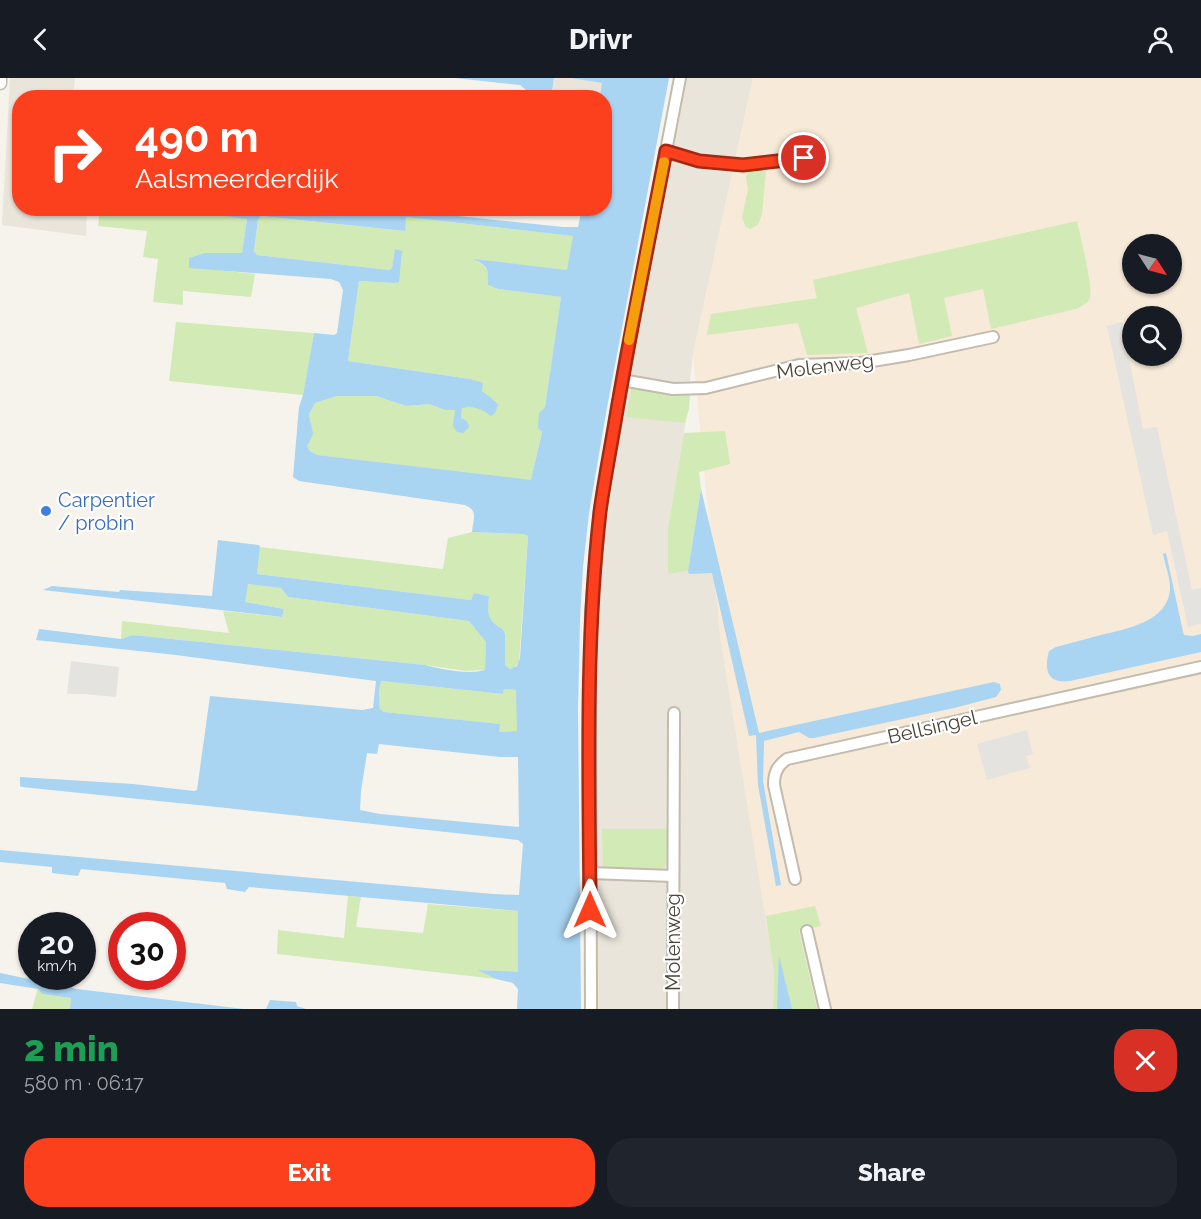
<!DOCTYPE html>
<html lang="en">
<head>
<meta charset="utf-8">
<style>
  :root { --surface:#171b24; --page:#20242c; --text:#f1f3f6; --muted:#9ea1a6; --accent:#fc3f1d }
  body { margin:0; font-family:Raleway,sans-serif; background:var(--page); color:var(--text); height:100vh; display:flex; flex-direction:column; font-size:22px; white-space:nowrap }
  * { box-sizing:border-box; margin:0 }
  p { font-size:20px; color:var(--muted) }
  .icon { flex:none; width:33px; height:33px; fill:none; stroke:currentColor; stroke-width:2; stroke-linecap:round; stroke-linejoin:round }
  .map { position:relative; height:931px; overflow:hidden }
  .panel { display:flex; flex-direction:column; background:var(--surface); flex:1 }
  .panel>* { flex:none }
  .hud { position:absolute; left:12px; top:12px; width:600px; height:126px; border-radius:24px; box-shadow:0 2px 4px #0004; background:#fc3f1d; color:#fff; overflow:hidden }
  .needle { width:39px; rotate:126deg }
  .buttons { position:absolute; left:1122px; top:156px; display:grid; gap:12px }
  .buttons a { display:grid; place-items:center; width:60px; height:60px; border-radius:50%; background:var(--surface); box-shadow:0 2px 4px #0004; font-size:30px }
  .speed { position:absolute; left:18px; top:834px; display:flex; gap:12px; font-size:30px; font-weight:700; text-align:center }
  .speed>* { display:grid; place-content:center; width:78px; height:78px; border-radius:50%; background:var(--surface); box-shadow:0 2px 4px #0004; line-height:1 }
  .speed small { font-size:15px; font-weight:400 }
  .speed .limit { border:9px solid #d22; background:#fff; color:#111 }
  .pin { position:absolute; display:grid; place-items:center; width:51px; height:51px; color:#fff; margin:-26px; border:3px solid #fff; border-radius:50%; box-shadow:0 2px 6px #0007 }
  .me { position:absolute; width:66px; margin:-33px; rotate:0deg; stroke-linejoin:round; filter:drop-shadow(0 0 4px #0008) }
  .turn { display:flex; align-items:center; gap:21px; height:126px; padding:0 24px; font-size:27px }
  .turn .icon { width:78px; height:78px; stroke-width:2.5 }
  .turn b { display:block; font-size:42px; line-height:51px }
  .round { display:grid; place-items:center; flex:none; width:63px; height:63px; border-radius:24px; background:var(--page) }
  .headline { display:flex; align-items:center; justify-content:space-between; height:102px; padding:0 24px }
  h1 { font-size:36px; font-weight:800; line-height:45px; color:#1e9e55 }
  .button { display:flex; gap:12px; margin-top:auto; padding:12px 24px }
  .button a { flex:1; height:69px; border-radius:24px; background:var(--accent); color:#fff; font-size:24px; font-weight:800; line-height:69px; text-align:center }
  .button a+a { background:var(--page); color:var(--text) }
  header { display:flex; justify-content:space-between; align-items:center; height:78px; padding:0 24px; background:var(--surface); font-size:27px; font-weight:800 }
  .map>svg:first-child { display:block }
  .residential { fill:#eae5da }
  .commercial { fill:#f7ead8; fill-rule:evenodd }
  .green { fill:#d2eab5 }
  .parking { fill:#e5e3e0 }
  .water { fill:#a9d4f2; fill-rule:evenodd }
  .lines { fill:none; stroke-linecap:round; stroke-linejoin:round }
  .minor-casing { stroke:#c2bbae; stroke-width:14 }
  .tertiary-casing { stroke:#c2bbae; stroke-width:15 }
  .minor { stroke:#fff; stroke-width:10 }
  .tertiary { stroke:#fff; stroke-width:12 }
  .route-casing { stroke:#a42913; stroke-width:15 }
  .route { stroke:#fc3f1d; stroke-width:10 }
  .slow { stroke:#f59e0b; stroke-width:10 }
  .shop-dot { fill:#3f7fe0; stroke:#fff; stroke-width:2 }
  .labels { text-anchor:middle; stroke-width:4.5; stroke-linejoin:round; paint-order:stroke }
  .street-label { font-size:20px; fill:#4b4439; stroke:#fff }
  .shop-label { font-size:20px; fill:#366cbe; stroke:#fff; text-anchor:start }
</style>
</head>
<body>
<header><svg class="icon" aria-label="back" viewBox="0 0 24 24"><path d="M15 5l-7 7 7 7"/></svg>Drivr<svg class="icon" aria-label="person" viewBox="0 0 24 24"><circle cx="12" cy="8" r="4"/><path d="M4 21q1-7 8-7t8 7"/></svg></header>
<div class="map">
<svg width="1201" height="931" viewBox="0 0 1201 931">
  <rect width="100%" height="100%" fill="#f6f3ec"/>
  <g class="residential">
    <path d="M10,0H75L73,19L20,20V130L87,131L86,158L2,147Z"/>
    <path d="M554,0H571L603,5L600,19L551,20Z"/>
    <path d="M686,0H753L693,276L684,355L668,450V496L688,493L721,494L774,896L773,931H596L590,851L601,479L622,346Z"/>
  </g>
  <path class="commercial" d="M753,0H1201V931H780L720,558L693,276ZM1132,166H1172V206H1132ZM1132,238H1172V278H1132Z"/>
  <g class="green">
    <path d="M766,93L762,136L758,147L750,151L746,149L742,140L748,111L746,99L748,94Z"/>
    <path d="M100,131H219V137L247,140L242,176L205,175L189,189L255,196L251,219L183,213V227L153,224L158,181L143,179L147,153L98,148Z"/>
    <path d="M261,138L404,153L405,139L574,158L567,192L475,182C489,191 488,190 488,207L498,211L561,219L545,329L539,335L542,353L531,403L317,377L310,373L307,368L311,345L309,336L315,325L337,318H376L406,328L429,326L445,332H455L461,340L462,330L465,328L480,330L495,323L487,318L470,301L348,283L359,203L395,205V172L392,190L389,192L257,177L254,173L258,142Z"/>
    <path d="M1077,143C1080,157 1093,208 1090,219C1088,226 1082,228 1076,231L991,251L983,211L944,220L952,258L919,266L909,215L856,230L868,275L807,277L798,245L707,257L711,236L817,220L813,202Z"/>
    <path d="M176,244L314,255L303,317L169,303Z"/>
    <path d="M631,311L690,317L689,331L685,345L626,339Z"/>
    <path d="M725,353L730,386L699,394L701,411L688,493L668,496V450L684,355Z"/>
    <path d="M472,454L523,456L528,458L519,584L514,590L510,591L505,587V556C502,550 499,549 494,545C486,537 488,528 489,518L474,515L471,522L257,496L260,469L443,491L448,460Z"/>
    <path d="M247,506L281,510L288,519L469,543L486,564L485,592L466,593L425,587L133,557L121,561L122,543L229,555L223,533L282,539L284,531L245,524Z"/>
    <path d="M380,603L503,616L504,611L517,612V653L499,654V646L384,634L380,631C379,621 378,613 380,603Z"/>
    <path d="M602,751H668C668,764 672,784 661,792L603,791Z"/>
    <path d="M348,818L361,819L356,849L423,855L428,826L518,833V895L480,892L496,901L277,876L278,852L344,860Z"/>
    <path d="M815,828L821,848L799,853L817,931H773L774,896L766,838Z"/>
    <path d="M38,910L42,916L71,920L70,931H32Z"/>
  </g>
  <g class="parking">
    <path d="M1122,244L1143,351L1157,349L1192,512L1201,510V546L1188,549L1167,453L1153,457L1107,248Z"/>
    <path d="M71,583L119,589L116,619L84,616H67Z"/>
    <path d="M1027,652L1033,676L1026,678L1030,690L987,702L977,666Z"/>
  </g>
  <g class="water">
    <path d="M455,0H554L551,19L529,20L526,12L520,7Z"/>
    <path d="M571,0H669L606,335L589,435L583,489L580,541L578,631L581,931H517L518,911L513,905L496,901L478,892L518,894V833L249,809L245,814L227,811L225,805L81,791L78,798L52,795V789L0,784V772L493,816L519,817L523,766L518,762L217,729L22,709L20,708V699L133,706L194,713L197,712L210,618L362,632L373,630L376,603L176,577L36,562L39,551L121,561L133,557L425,587C441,591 468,597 485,592L486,564L469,543L288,519L281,510L248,506L245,524L284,531L282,539L43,512L52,508L119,514L120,512L212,518L218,462L259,467L260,469L257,496L471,522L474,515L489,518C488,529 486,538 495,546C500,550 503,550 505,556V587L510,591L517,588L520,580L528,458L523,456L472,454C473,441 479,433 465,427L299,403L293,399L299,329L303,317L314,255L334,257L337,255L343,212L339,204L331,201L189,190V180L205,175H242L247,141L219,137V131H390L563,149H578L582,131L604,130V20L600,19L602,5ZM261,138L405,153L406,139L573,158L567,192L473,181C489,189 488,190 488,207L498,211L561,219L545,329L539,335L538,350L542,354L531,402L317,377L310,373L307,368L313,356L309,336L315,325L337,318H376L406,328L429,326L445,332H455L453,348L457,354L463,355L469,349L467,343L461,340L462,330C473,327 482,331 491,338L495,335L498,327L495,323L482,313L483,305L470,301L348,283L359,203L395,205L399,204L402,173L395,171L392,190L389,192L257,177L254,173L258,142ZM381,603L503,616L504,611L516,612L517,653L499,654L500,646L384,634L380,631C379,621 378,612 381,603ZM379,666L500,679H518L519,749L380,736L360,732L361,713L367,675L377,676Z"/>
    <path d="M701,411L759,655L994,604L1000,606L1001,612L996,619L954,630L814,660H809L799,654L764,663L763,703L781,807L776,808L758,707L756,657L749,658L712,495L689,496L688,493Z"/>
    <path d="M1166,475L1183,554L1184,557L1193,558L1201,556V574L1070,603C1047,606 1044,592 1049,573L1056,569C1071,565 1086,561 1101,557C1126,551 1167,544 1170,512C1171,502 1165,486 1163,476Z"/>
    <path d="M779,878L792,931H777Z"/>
    <path d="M0,895L77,911L244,931H70L71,920L42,916L38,911L0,905Z"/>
    <path d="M270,922L296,924L297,928L306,931H266Z"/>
  </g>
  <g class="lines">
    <g class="minor-casing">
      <g id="minor">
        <path d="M666,73L699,83L743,87L804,80"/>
        <path d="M622,302L673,311L706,310L799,287L860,285L909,277L993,259"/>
        <path d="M590,795L673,798"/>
        <path d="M795,801L774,707C774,695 777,688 787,681L1201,589"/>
        <path d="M807,853L825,931"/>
        <path d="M591,931L590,587L591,533L600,431L622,302L680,0"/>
        <path d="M673,931L674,635"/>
      </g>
    </g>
    <g class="tertiary-casing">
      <path id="tertiary" d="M0,5V0"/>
    </g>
    <use href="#minor" class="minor"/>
    <use href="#tertiary" class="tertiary"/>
  </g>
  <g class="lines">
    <g class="route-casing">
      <path id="route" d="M590,832C589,699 585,566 600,434C604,404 610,374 615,344C630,254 649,163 666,73L699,83L743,87L804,80"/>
    </g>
    <use href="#route" class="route"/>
    <path class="slow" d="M629,262L664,84"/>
  </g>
  <circle class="shop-dot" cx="46" cy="433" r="6"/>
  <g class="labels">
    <g class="street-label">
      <text transform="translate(825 288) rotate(-7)" y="7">Molenweg</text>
      <text transform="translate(932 649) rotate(-13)" y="7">Bellsingel</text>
      <text transform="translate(673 864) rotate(-90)" y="7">Molenweg</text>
    </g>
    <g class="shop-label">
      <text x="58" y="429">Carpentier<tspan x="58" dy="23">/ probin</tspan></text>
    </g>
  </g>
</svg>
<div class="buttons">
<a><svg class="needle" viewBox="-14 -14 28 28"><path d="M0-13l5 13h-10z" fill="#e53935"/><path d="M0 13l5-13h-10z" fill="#9ea1a6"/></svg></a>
<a><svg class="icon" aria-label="search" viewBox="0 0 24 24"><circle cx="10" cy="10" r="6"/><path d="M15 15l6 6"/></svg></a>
</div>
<div class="speed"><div>20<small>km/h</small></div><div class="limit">30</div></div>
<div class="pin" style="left:804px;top:80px;background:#d93025"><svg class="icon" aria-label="arrive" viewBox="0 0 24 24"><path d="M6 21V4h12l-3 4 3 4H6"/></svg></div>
<svg class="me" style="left:590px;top:832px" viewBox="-20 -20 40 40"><path d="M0-17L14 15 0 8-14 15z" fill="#fc3f1d" stroke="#fff" stroke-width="4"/></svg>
<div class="hud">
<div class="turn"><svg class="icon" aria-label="right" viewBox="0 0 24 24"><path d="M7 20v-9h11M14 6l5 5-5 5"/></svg><div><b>490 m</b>Aalsmeerderdijk</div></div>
</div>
</div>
<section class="panel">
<div class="headline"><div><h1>2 min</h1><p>580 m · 06:17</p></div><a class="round" style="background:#d93025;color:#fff"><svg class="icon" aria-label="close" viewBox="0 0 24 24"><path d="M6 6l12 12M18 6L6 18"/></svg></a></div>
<div class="button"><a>Exit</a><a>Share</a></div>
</section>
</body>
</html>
